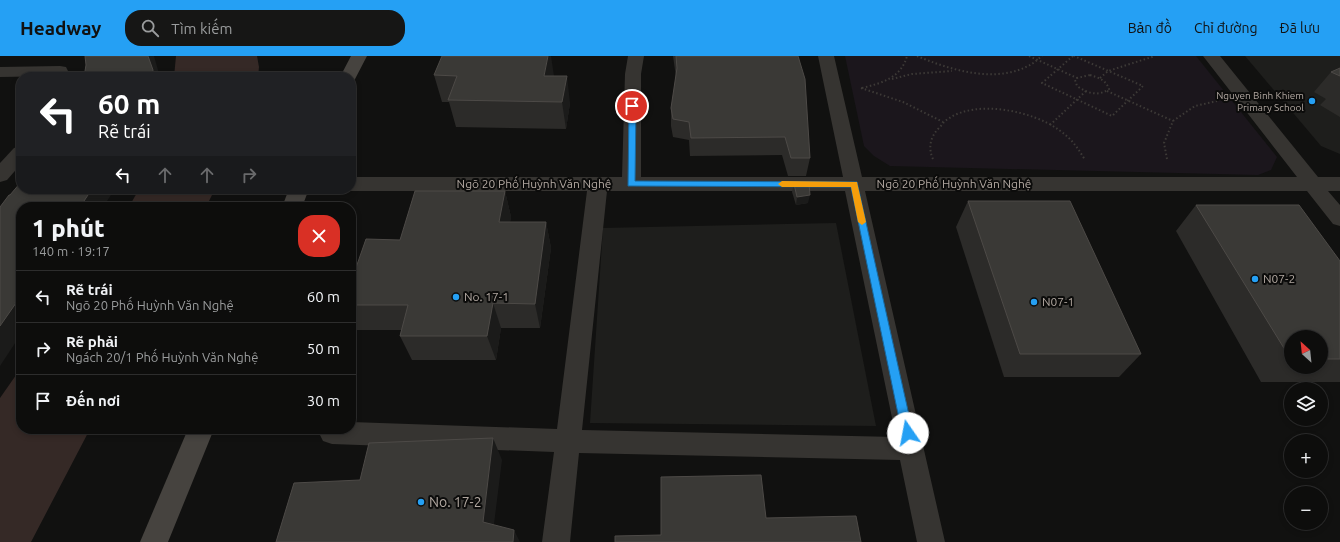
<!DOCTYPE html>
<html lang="vi">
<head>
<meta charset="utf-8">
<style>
  :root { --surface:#0d0d0c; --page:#161615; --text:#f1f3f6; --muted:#9a9c9d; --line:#2d2d2d; --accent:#25a0f4 }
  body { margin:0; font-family:Ubuntu,sans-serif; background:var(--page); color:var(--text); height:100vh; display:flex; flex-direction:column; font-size:15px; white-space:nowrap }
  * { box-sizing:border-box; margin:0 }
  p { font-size:13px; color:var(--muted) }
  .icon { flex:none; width:22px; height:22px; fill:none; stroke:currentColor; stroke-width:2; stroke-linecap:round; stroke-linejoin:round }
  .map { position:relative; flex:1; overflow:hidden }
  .sheet { position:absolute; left:16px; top:146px; width:340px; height:232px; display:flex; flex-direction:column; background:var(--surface); border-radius:16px; box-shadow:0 2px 6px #0003,0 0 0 1px var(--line) }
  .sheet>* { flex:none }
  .banner { position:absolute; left:16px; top:16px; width:340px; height:122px; border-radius:16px; box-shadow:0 2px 6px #0003,0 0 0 1px var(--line); background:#202124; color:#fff; overflow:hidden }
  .needle { width:26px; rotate:333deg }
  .fabs { position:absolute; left:1284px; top:274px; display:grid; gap:8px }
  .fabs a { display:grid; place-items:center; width:44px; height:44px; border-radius:50%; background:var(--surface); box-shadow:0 2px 6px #0003,0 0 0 1px var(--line); font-size:20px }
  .pin { position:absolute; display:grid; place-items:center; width:34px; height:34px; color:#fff; margin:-17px; border:2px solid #fff; border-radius:50%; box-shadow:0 1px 4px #0007 }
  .me { position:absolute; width:44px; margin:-22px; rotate:348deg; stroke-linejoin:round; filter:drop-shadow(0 0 3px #0008) }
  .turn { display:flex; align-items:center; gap:14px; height:84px; padding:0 16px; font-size:18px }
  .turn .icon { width:52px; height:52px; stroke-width:2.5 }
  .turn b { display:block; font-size:28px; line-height:34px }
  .lanes { display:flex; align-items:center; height:38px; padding:0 16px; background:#0003; justify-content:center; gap:20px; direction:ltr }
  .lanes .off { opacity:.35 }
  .round { display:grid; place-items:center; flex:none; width:42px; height:42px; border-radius:16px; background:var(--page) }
  .headline { display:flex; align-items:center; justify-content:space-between; height:68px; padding:0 16px }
  h1 { font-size:24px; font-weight:800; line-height:30px }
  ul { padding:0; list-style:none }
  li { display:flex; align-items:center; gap:12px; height:52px; padding:0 16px; border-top:1px solid var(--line) }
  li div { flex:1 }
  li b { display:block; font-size:15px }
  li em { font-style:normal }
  header { display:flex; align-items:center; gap:24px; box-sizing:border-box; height:56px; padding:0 20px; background:var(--accent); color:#111 }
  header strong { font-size:19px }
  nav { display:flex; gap:22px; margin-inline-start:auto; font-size:14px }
  .search { width:280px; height:36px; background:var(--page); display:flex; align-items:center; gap:10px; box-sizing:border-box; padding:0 14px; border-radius:16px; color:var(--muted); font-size:15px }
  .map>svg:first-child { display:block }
  .built { fill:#1e1e1c }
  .green { fill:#1b161c }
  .water { fill:#352926 }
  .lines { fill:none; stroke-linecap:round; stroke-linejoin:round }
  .path { stroke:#3d3a37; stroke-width:2; stroke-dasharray:1.5 2.5; stroke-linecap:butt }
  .street { fill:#363431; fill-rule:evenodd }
  .secondary { fill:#46433f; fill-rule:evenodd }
  .wall { fill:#2c2b29; fill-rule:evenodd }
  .shaded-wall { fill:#1b1b1a }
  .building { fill:#3a3936; stroke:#4d4a47 }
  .route { fill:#25a0f4; stroke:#18689f }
  .slow { fill:#f59e0b }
  .poi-dot { fill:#25a0f4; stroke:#0c0c0b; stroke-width:1.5 }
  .labels { text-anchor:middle; stroke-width:4; stroke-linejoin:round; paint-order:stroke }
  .far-poi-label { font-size:10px; fill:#b2a8a1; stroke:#0c0c0b; text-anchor:end }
  .street-label { font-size:12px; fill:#b2a8a1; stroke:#0c0c0b }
  .poi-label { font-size:12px; fill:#b2a8a1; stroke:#0c0c0b; text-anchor:start }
  .near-poi-label { font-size:14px; fill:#b2a8a1; stroke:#0c0c0b; text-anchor:start }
</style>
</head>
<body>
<header>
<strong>Headway</strong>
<div class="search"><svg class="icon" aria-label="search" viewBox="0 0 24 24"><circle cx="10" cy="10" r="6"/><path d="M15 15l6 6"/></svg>Tìm kiếm</div>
<nav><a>Bản đồ</a><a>Chỉ đường</a><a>Đã lưu</a></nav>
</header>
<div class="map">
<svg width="1340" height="486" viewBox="0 0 1340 486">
  <rect width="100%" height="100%" fill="#111110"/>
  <g class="built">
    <path d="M1245,0H1340V98L1321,90Z"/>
    <path d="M836,167L876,370L590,367L603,172Z"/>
  </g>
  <path class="green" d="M845,0H1196L1277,101L1271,114L1258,119L890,110L874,100L864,90Z"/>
  <g class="water">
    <path d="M176,0H257L259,11L258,21H174Z"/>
    <path d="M139,133H215L206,151H129Z"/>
    <path d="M21,312V373H90L31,486H0V342Z"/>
  </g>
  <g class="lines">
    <g class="path">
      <path d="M917,0C950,14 996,28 1030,9C1034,7 1038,3 1042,0"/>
      <path d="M1029,0L1077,22"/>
      <path d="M1073,0L1042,27L1112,60L1143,30L1074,0"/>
      <path d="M1090,19C1099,22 1106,24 1109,33C1098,41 1087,37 1077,30L1075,24L1077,22Z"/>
      <path d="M1100,22L1108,15L1155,0"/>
      <path d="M892,23L912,18L952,15"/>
      <path d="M861,32L903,46L943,66"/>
      <path d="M862,32C882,27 901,22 907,0"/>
      <path d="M1107,35L1173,65"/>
      <path d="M1050,69L1086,35"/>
      <path d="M933,103C928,92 930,81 939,72C942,69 944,65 948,63C976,43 1033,55 1059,74C1071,82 1078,92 1085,104"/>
      <path d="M1167,103L1164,87L1173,65L1195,50L1217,45"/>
    </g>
    <g class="street">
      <path d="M628,0H644L641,18V121H843L818,0H834L862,121H1297L1203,0H1220L1318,121H1340V135H1328L1340,149V170L1333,168L1307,135H865L945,486H917L900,404L579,397L570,486H542L554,396L332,388L323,385L319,377L321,373H351V366L557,373L587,135H351L345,133H351V121H622L625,18ZM607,135H845L896,381L582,374Z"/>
      <path d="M60,10L66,11L68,15L66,19L60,20L0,21V11Z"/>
      <path d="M21,90V108L7,124L0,126V107L14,92Z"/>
    </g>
    <g class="secondary">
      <path d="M351,0H367L354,25H351V21H340Z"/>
      <path d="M289,133H309L302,151H282Z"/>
      <path d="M188,373H214L168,486H140Z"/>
    </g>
  </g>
  <g class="wall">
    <path d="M673,0H798L810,102L806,120H788L782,99L690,100L689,84L673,81L671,70V52L676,21Z"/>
    <path d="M1340,12V61L1320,49L1326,43L1314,36L1331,16Z"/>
    <path d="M434,19L554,20L570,47L566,73L456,71L449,46H442Z"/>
    <path d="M794,128L808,147L796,149L792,136Z"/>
    <path d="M505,135L511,161L510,166H546L551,192L540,272H501L496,304H412L400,280L401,274H357L351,264V226Z"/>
    <path d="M968,145L1141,298L1119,321H1004L956,171Z"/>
    <path d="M1196,149L1340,205V326H1261L1176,175ZM1291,281H1321V311H1291Z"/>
  </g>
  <g class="shaded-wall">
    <path d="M148,0H154L160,21H152Z"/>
    <path d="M548,0H551L554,20L548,46L544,20Z"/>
    <path d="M567,20L570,47L566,73L562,46Z"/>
    <path d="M92,133H115L103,151H80Z"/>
    <path d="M505,135L511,161L506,192L499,166Z"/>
    <path d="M810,139L808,147L796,149L797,141Z"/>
    <path d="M546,166L551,192L540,272L535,248Z"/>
    <path d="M21,237V278L0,310V270Z"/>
    <path d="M493,247L501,272L496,304L487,280Z"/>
    <path d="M493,382L502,404L492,484L483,466Z"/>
    <path d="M514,474L520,486H513Z"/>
  </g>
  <g class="building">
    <path d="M85,0H148L153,14L152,21H84L86,9Z"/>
    <path d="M442,0H548L544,20H567L562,46L448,44L457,20L434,19Z"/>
    <path d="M676,0H798L805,23L810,102H791L785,81L691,82L689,66L673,63L671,52L677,12Z"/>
    <path d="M1340,12V20L1331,16Z"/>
    <path d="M21,126V133H92L80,151H21V237L15,247H16L0,270V151L9,139H10Z"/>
    <path d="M794,128H809L810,139L797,141Z"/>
    <path d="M415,135H505L499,166H546L535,248L493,247L487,280H400L408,249H351V226L366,183L400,184Z"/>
    <path d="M968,145H1070L1141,298H1020Z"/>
    <path d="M1196,149H1299L1340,205V303H1321V281H1291V302H1290Z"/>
    <path d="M493,382L483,466L514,474L513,486H276L294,427L360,424L369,387Z"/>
    <path d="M761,419L766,462L856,460L861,486H615V480L661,479V421Z"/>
  </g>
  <path class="route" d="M632,47L636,50L635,125L857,126L913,377L911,381L908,382L904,381L902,377L851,131L628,130L629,50Z"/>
  <path class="slow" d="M782,125L857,126L866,166L862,169L858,166L851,131H782L778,128Z"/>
  <g class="poi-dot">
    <circle cx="1312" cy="45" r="4"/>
    <circle cx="1255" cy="223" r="4"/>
    <circle cx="456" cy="241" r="4"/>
    <circle cx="1034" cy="246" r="4"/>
    <circle cx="421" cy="446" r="4"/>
  </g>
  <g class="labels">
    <g class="far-poi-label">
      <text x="1304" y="43">Nguyen Binh Khiem<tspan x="1304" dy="12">Primary School</tspan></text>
    </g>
    <g class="street-label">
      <text x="534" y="132">Ngõ 20 Phố Huỳnh Văn Nghệ</text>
      <text x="954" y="132">Ngõ 20 Phố Huỳnh Văn Nghệ</text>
    </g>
    <g class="poi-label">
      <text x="1263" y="227">N07-2</text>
      <text x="464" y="245">No. 17-1</text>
      <text x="1042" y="250">N07-1</text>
    </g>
    <g class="near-poi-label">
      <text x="429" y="451">No. 17-2</text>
    </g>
  </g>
</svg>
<div class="fabs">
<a><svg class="needle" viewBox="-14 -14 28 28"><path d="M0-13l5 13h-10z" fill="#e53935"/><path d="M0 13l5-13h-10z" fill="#9a9c9d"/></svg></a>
<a><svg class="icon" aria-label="layers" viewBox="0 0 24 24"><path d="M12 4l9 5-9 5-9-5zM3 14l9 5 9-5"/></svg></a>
<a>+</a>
<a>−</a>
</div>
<div class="pin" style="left:632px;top:50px;background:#d93025"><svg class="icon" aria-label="arrive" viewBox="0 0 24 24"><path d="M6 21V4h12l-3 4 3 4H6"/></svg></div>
<svg class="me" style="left:908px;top:377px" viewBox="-20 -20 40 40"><circle r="19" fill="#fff"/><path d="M0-13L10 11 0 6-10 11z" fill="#25a0f4"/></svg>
<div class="banner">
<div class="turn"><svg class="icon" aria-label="left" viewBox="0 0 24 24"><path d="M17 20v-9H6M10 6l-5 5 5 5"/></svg><div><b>60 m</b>Rẽ trái</div></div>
<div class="lanes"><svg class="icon" aria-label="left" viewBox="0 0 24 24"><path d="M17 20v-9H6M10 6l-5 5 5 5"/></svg><svg class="icon off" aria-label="ahead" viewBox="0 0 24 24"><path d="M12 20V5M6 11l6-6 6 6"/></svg><svg class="icon off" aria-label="ahead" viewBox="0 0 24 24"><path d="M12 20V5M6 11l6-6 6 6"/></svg><svg class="icon off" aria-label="right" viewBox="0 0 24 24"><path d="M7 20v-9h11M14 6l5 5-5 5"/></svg></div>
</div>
<section class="sheet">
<div class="headline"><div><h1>1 phút</h1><p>140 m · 19:17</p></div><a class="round" style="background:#d93025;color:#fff"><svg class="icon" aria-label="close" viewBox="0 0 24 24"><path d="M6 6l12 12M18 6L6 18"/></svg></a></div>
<ul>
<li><svg class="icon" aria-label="left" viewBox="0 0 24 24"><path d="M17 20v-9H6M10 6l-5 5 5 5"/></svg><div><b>Rẽ trái</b><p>Ngõ 20 Phố Huỳnh Văn Nghệ</p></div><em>60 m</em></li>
<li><svg class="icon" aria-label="right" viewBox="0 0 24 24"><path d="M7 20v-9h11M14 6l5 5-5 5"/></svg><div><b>Rẽ phải</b><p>Ngách 20/1 Phố Huỳnh Văn Nghệ</p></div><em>50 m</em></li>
<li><svg class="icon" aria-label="arrive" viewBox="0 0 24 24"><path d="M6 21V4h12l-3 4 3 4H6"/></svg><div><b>Đến nơi</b></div><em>30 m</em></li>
</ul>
</section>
</div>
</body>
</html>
